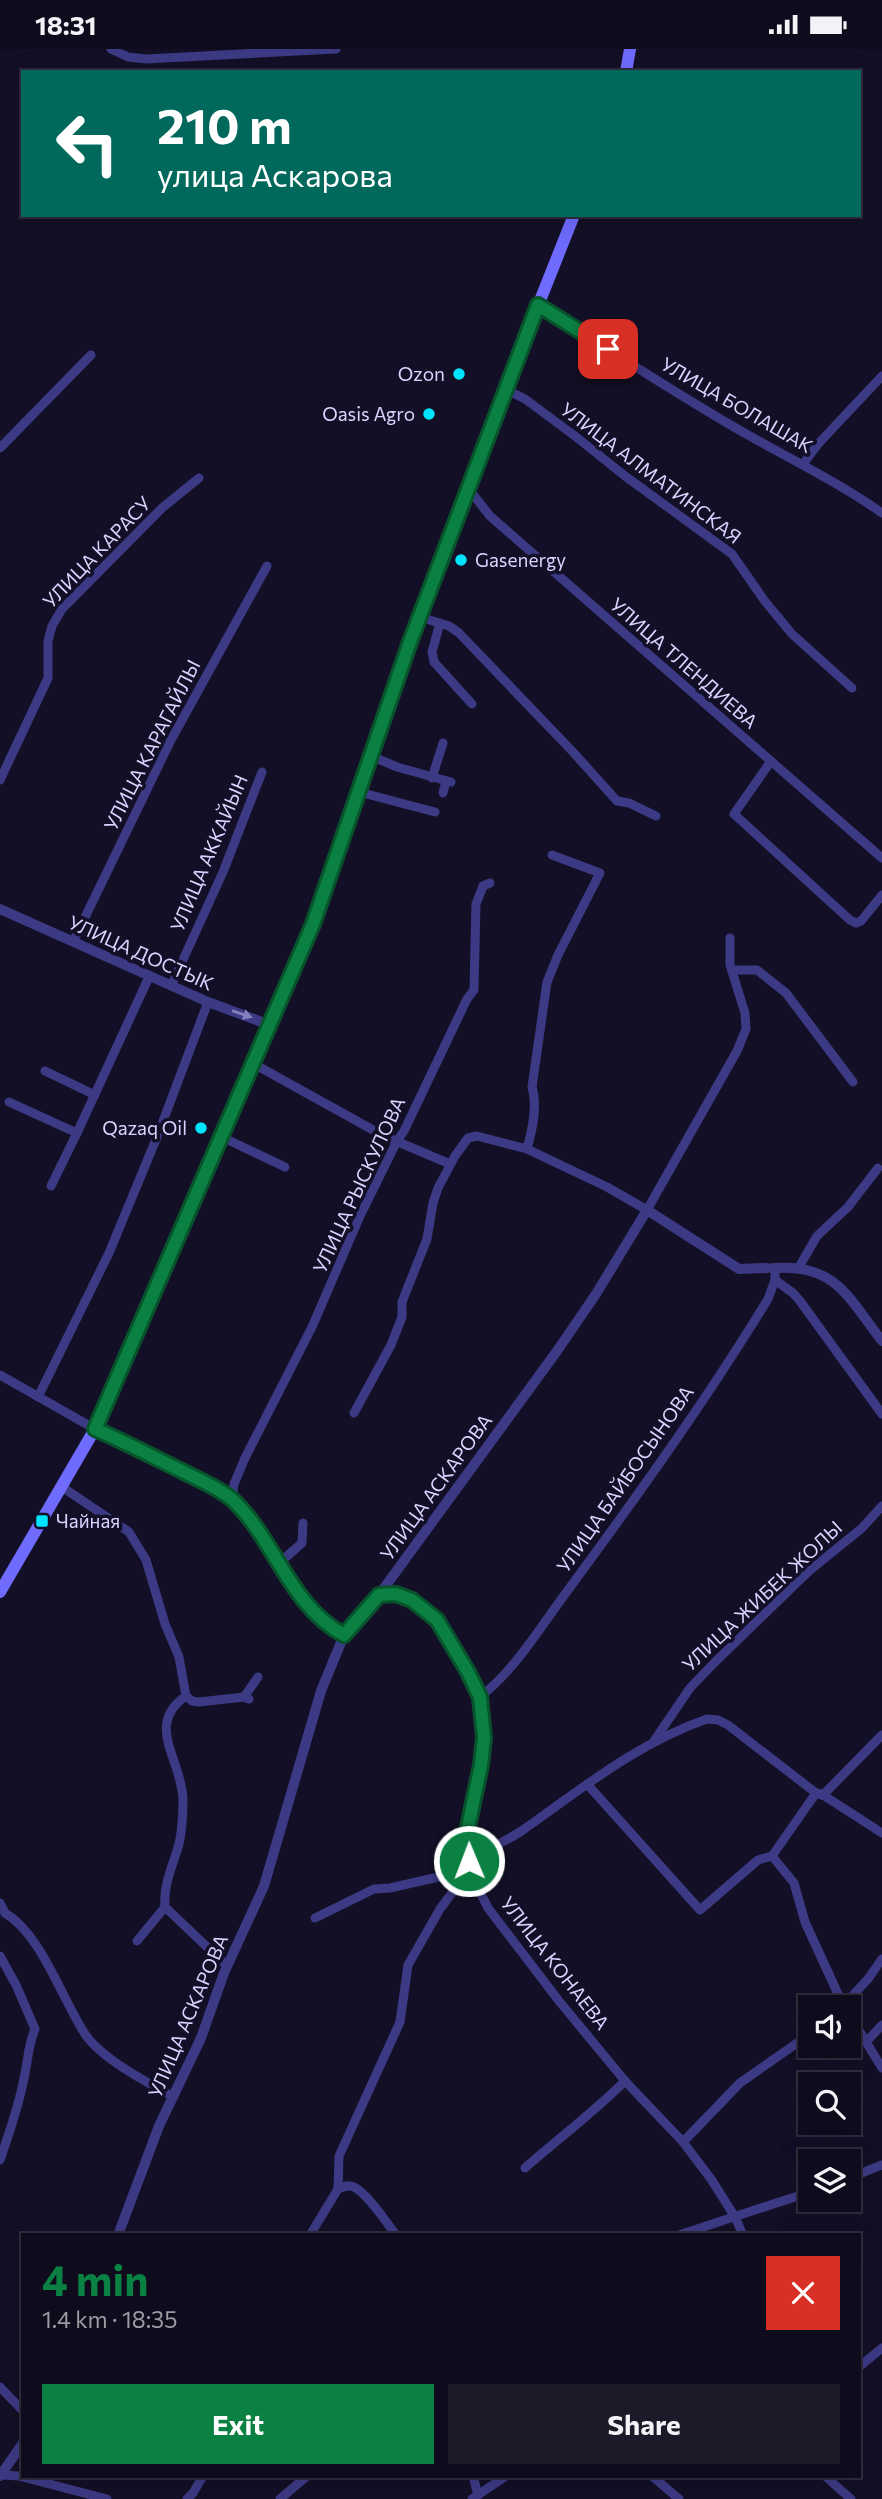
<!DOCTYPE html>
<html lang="en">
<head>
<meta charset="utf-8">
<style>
  :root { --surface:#0e0b1c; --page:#1c1929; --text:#f1f3f6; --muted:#9b9ba3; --line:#2e2b3b; --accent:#0b8043 }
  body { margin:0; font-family:Commissioner,sans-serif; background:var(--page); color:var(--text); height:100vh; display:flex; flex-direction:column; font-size:26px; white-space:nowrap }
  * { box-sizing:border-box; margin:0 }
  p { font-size:23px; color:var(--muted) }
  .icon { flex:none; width:38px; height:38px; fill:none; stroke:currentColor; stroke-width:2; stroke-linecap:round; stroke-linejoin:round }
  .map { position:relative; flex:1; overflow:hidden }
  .sheet { position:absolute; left:21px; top:2184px; width:840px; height:245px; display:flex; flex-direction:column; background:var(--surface); border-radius:0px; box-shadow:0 7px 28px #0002,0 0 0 2px var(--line) }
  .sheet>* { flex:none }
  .banner { position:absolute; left:21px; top:21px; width:840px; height:147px; border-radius:0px; box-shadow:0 7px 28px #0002,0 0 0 2px var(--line); background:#00695c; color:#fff; overflow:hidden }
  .controls { position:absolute; left:798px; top:1946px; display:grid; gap:14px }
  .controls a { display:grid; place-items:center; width:63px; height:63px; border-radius:0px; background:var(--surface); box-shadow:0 7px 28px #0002,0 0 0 2px var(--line); font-size:35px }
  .pin { position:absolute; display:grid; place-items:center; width:60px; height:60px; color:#fff; margin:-30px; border-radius:14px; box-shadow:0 4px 10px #0006 }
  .me { position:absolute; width:77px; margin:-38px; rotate:359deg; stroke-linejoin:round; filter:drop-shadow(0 0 5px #0008) }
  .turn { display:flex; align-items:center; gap:24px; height:147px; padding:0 21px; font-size:32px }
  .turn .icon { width:91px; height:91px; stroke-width:2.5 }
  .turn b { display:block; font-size:49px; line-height:60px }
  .round { display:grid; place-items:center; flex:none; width:74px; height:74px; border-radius:0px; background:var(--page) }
  .overview { display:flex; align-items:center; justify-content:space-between; height:119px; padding:0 21px }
  h1 { font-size:42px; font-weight:700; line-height:52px; color:var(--accent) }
  .primary-button { display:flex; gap:14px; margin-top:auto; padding:14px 21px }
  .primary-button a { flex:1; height:80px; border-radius:0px; background:var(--accent); color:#fff; font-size:28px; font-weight:700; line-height:80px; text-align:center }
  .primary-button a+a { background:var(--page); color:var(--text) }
  .status { display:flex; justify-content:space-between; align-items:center; height:49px; padding:0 35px; background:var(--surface); direction:ltr }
  .status svg { height:19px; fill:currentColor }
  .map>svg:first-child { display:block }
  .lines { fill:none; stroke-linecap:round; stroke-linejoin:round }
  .minor { stroke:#3d3a85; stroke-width:9 }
  .tertiary { stroke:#3d3a85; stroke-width:10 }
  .secondary { stroke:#6f6bff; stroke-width:12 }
  .oneway { fill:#837fbc }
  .route-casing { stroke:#07532c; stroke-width:18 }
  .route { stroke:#0b8043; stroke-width:12 }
  .poi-dot { fill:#00e5ff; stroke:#130f26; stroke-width:2.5 }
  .labels { text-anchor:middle; stroke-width:7; stroke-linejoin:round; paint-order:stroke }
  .poi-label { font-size:19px; fill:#d9d4ff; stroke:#130f26; text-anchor:end }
  .street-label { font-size:19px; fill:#d9d4ff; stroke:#130f26 }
</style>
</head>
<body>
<div class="status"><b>18:31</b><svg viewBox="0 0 49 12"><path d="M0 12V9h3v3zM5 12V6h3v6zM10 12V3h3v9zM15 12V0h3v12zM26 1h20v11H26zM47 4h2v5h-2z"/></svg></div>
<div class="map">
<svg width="882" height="2450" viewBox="0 0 882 2450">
  <rect width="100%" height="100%" fill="#130f26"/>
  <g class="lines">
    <g class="minor">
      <path d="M111,0L128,8L146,10L336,0"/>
      <path d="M538,256C603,297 667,339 734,378C784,407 835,431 882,464"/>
      <path d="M505,340L525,350L575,387L625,427L732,505L764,551L792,585L852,639"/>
      <path d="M0,399L91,306"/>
      <path d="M803,415L818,395L882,327"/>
      <path d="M468,439L490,467L882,809"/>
      <path d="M420,568L449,577L459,584L573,703L617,752L629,754L656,767"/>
      <path d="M440,574L432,603L434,613L472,655"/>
      <path d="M371,707L397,718L451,733"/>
      <path d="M771,712L734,765L850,871L856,874L861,872L882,846"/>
      <path d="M432,729L443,694"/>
      <path d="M0,731L48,629V592L52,577L62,560L162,459L199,429"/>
      <path d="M359,743L435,763"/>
      <path d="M443,744L446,732"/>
      <path d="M73,893L171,691L267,517"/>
      <path d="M732,921H757L786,944L853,1033"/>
      <path d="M171,937L223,823L262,723"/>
      <path d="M254,1015L382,1086L450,1115"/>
      <path d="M45,1022L95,1046"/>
      <path d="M9,1053L77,1084L149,928"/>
      <path d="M222,1088L285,1118"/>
      <path d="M527,1100C532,1082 538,1057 532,1038L547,933L558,906L600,824L552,806"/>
      <path d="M51,1137L77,1084"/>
      <path d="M799,1218L817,1187L848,1158L878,1119"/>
      <path d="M775,1231L793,1244L800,1252L882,1365"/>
      <path d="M0,1326L95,1380"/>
      <path d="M38,1348L109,1204L157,1088L208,953"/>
      <path d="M354,1364L391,1296L402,1268V1253L427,1190L433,1154L438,1139L455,1107L468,1089L477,1087L527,1100L607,1138L647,1161L737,1002L746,980L745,964L730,916V889"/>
      <path d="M62,1438L129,1483L146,1511L165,1575L179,1608L186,1647C144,1676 182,1710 183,1751C183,1765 182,1781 179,1795C173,1816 163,1836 165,1858L227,1917"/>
      <path d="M232,1451L234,1435L245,1409L312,1278L360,1167L397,1092L404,1082L467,950L474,941L476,855L483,837L490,834"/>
      <path d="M278,1515L302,1494L303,1474"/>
      <path d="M379,1546L389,1544L412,1551L437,1571L480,1648L484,1689L468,1778L469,1812C486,1802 503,1793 520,1783C580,1741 637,1694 707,1670L718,1671L728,1676L816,1744L772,1807L758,1811L700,1861L587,1735"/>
      <path d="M186,1647L192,1652L199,1653L244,1648L249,1650"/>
      <path d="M244,1648L258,1628"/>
      <path d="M480,1648C516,1620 541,1577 568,1541C638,1446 707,1350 768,1250L775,1231V1219H769"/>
      <path d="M882,1686L823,1746L882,1784"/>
      <path d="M654,1692L690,1639L715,1613L809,1522L862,1479L882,1457"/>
      <path d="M772,1807L794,1834L805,1873L844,1958"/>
      <path d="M469,1821L488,1859L559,1952L625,2032L683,2093L711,2130L735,2168L743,2186"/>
      <path d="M0,1854L5,1864"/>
      <path d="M5,1864C41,1885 62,1950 85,1985C101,2009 146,2033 172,2047"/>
      <path d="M315,1869L374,1840L390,1839L469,1821"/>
      <path d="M137,1892L165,1858"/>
      <path d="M0,1907L16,1936L35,1980C28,1996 28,2012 24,2029C19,2057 9,2084 0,2111"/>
      <path d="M842,1958L868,1930L882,1910"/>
      <path d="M849,1965L882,2019"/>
      <path d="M867,1992L882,1976"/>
      <path d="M683,2093L740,2034L810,1985"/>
      <path d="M525,2119C558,2090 594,2063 625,2032"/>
      <path d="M849,2129L882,2116"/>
      <path d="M338,2140C343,2138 348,2135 354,2138C368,2145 386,2173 396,2186"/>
      <path d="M310,2186L338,2140L339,2107L400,1973L408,1916L440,1860L469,1821"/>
      <path d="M679,2186L810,2143"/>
      <path d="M859,2318L882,2299"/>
      <path d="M0,2338L23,2362"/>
      <path d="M3,2426L19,2427L107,2450"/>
      <path d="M473,2427L478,2446"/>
      <path d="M652,2427L679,2450"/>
      <path d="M825,2427L851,2450"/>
      <path d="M187,2450L193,2444L203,2427"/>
      <path d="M280,2450L307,2427"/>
      <path d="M472,2450L506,2427"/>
    </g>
    <g class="tertiary">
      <path d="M0,860L208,953L270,976"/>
      <path d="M775,1219C837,1215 849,1250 882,1292"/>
      <path d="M95,1380C125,1393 153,1408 182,1422C199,1431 218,1438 233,1451C275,1491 290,1557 344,1586"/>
      <path d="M816,1744L823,1746"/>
      <path d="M469,1812V1821"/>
      <path d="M118,2186L159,2077L201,1989L224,1924L264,1837L321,1642L344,1586L379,1546L557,1302L596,1245L647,1161L739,1220L766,1219"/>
      <path d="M0,2427L23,2394"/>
    </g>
    <g class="secondary">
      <path d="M626,23L630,0"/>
      <path d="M0,1543L99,1373L313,875L410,593L503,345L574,166"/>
    </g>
  </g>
  <defs><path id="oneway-solid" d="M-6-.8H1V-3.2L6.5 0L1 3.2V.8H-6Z" transform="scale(1.75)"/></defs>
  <use class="oneway" href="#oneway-solid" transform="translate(242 965) rotate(19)"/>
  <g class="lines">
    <g class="route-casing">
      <path id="route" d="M469,1812L468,1778L481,1716L484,1689L480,1648L468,1623L437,1571L412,1551L396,1545L379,1546L344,1586C290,1557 275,1491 233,1451C218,1438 199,1431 182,1422C153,1408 125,1393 95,1380L313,875L410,593L538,256L608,300"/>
    </g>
    <use href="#route" class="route"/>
  </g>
  <g class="poi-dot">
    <circle cx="459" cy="325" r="7"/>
    <circle cx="429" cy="365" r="7"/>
    <circle cx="461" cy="511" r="7"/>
    <circle cx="201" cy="1079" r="7"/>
    <rect x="35" y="1465" width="14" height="14" rx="3.5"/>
  </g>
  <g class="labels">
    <g class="poi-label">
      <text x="445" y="332">Ozon</text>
      <text x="415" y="372">Oasis Agro</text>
      <text x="475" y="518" text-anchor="start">Gasenergy</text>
      <text x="187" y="1086">Qazaq Oil</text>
      <text x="56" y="1479" text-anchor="start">Чайная</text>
    </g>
    <g class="street-label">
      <text transform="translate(737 356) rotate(30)" y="7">УЛИЦА БОЛАШАК</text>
      <text transform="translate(651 424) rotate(37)" y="7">УЛИЦА АЛМАТИНСКАЯ</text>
      <text transform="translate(97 503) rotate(-46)" y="7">УЛИЦА КАРАСУ</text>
      <text transform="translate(684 614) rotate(41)" y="7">УЛИЦА ТЛЕНДИЕВА</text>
      <text transform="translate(152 696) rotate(-63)" y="7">УЛИЦА КАРАГАЙЛЫ</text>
      <text transform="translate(209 804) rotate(-67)" y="7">УЛИЦА АККАЙЫН</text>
      <text transform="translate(141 904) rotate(24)" y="7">УЛИЦА ДОСТЫК</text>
      <text transform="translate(359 1136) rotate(-65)" y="7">УЛИЦА РЫСКУЛОВА</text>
      <text transform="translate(625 1430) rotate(-55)" y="7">УЛИЦА БАЙБОСЫНОВА</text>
      <text transform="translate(436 1438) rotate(-54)" y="7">УЛИЦА АСКАРОВА</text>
      <text transform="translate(762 1547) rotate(-43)" y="7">УЛИЦА ЖИБЕК ЖОЛЫ</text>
      <text transform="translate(555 1914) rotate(52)" y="7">УЛИЦА КОНАЕВА</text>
      <text transform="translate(188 1967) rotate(-67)" y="7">УЛИЦА АСКАРОВА</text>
    </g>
  </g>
</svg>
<div class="controls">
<a><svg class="icon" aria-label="sound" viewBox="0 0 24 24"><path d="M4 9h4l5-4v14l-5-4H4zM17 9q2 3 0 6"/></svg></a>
<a><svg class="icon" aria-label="search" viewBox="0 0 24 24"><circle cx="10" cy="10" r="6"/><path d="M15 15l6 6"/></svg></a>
<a><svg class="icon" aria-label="layers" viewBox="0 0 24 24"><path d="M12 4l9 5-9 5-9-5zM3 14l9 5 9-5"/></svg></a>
</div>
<div class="pin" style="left:608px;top:300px;background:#d93025"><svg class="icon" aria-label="arrive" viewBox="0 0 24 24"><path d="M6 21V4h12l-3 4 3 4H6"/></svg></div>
<svg class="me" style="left:469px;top:1812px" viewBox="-20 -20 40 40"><circle r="17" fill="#0b8043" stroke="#fff" stroke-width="3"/><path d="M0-11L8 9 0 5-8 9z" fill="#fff"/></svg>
<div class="banner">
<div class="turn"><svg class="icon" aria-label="left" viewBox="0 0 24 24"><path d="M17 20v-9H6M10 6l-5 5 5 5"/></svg><div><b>210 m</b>улица Аскарова</div></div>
</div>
<section class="sheet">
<div class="overview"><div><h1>4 min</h1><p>1.4 km · 18:35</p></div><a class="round" style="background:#d93025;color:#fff"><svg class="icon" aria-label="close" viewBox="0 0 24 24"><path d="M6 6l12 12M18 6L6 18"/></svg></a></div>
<div class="primary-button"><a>Exit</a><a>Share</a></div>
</section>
</div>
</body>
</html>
